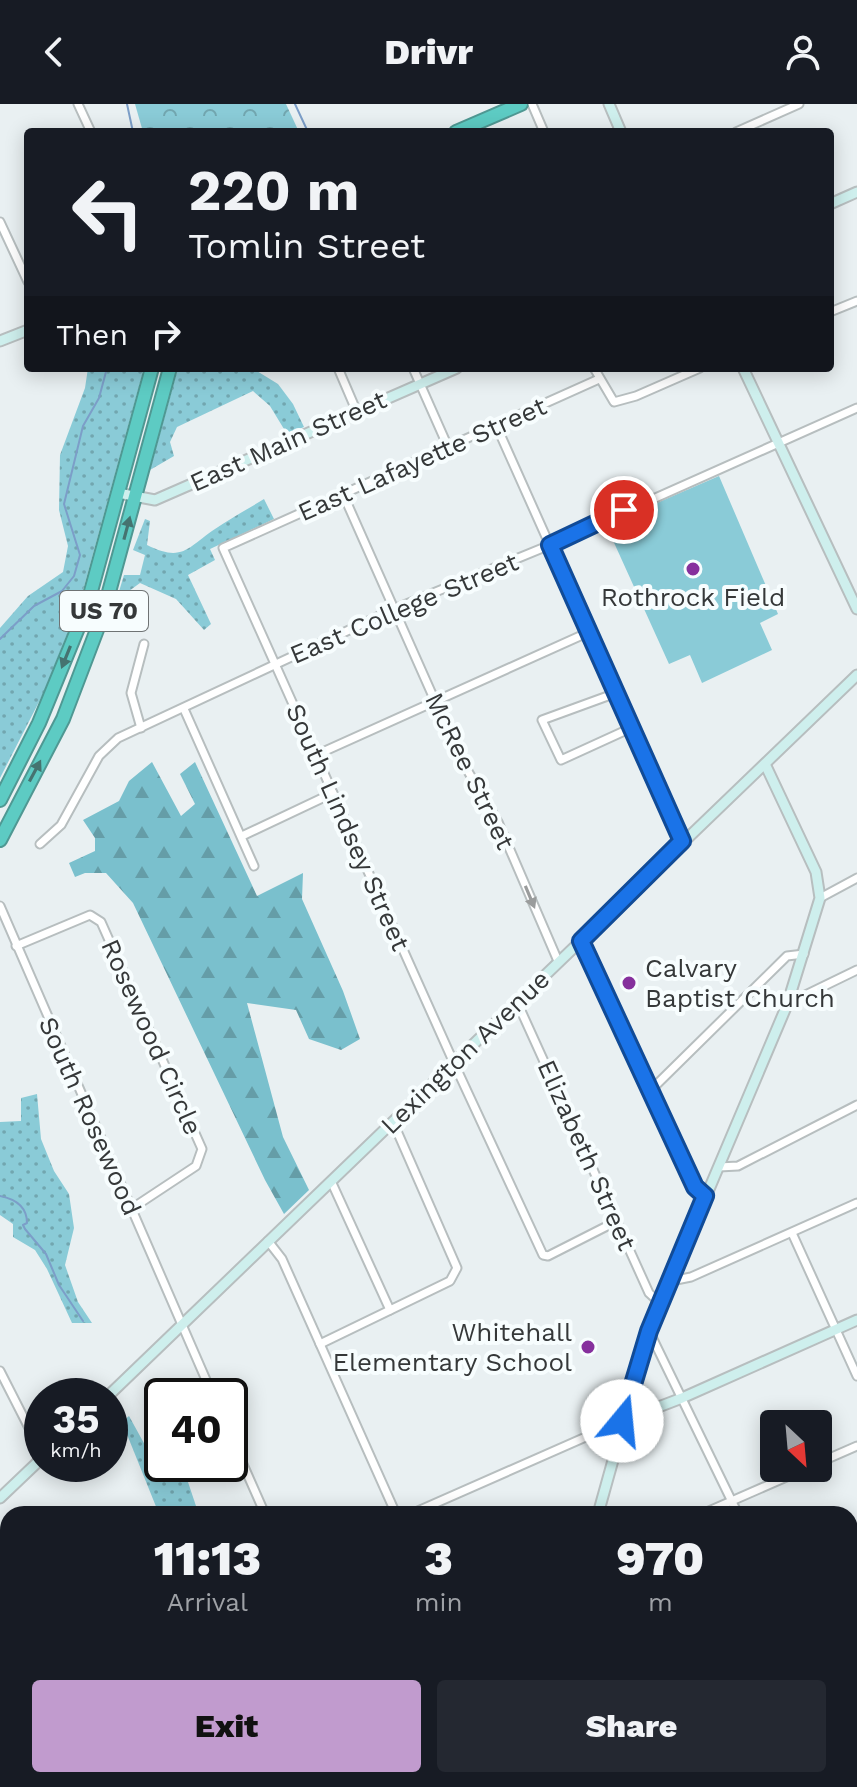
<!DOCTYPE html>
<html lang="en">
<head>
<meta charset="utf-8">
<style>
  :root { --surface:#171b24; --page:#242831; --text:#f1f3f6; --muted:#9ea1a6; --accent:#c19bce }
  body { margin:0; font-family:"Work Sans",sans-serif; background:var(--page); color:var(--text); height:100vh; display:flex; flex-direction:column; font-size:30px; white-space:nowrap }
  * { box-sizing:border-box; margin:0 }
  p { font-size:26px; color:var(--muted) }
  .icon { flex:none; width:44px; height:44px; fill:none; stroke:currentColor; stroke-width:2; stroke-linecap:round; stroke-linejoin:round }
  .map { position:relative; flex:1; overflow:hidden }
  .panel { position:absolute; left:0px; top:1402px; width:858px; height:282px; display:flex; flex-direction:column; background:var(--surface); border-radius:24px 24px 0 0; box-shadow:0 4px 20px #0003 }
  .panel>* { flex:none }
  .hud { position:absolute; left:24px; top:24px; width:810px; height:244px; border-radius:8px; box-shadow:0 4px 20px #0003; background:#171b24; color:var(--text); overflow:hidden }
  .needle { width:52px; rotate:154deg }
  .tools { position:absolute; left:760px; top:1306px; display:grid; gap:16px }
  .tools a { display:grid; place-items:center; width:72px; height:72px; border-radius:8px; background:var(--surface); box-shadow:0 4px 20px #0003; font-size:40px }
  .speed { position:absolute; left:24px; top:1274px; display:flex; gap:16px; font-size:40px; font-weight:700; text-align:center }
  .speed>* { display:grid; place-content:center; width:104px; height:104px; border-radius:50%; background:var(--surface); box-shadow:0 4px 20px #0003; line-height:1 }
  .speed small { font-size:20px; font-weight:400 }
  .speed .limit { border:4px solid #111; border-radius:12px; background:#fff; color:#111 }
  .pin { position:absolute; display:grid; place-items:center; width:68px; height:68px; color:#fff; margin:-34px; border:4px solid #fff; border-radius:50%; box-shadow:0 2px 8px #0007 }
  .me { position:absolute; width:88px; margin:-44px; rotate:17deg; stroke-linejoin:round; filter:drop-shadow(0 0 6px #0008) }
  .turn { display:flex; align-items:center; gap:28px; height:168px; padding:0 32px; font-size:36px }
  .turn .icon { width:104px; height:104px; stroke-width:2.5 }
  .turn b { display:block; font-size:56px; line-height:68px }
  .then { display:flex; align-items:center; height:76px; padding:0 32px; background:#0003; gap:16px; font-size:30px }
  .eta { display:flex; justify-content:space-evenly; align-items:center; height:136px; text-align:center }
  .eta b { font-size:48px; font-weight:800; line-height:56px }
  .action { display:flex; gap:16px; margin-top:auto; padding:16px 32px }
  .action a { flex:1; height:92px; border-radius:8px; background:var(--accent); color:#111; font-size:32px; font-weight:800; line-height:92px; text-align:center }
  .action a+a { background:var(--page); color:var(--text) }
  header { display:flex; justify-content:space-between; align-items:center; height:104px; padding:0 32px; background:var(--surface); font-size:36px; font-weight:800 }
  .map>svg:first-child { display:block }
  .grass { fill:url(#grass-dots) }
  .forest { fill:url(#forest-firs) }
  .park { fill:url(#park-crowns) }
  .pitch { fill:#8acbd7 }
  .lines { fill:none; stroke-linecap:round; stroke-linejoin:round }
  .stream { stroke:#7c9ec8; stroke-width:2 }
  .street-casing { stroke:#b7bebf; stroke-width:11 }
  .secondary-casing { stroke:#b7bebf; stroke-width:13 }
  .highway-casing { stroke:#4f9893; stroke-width:16 }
  .street { stroke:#fff; stroke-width:7 }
  .secondary { stroke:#ceefed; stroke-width:9 }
  .highway { stroke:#5dcbc3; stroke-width:12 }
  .oneway { fill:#457370 }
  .oneway2 { fill:#9a9c9c }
  .route-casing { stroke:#114b97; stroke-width:20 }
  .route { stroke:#1a73e8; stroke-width:14 }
  .poi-dot { fill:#86309d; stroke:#f7fdfe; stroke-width:3 }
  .labels { text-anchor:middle; stroke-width:8; stroke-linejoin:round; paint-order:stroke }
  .shield { fill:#f7fdfe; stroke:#6f7374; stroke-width:2 }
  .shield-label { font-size:24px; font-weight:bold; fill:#353839 }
  .street-label { font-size:26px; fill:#353839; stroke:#f7fdfe }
  .poi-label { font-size:26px; fill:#353839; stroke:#f7fdfe }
</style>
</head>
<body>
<header><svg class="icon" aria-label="back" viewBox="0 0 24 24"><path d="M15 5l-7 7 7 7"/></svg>Drivr<svg class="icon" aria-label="person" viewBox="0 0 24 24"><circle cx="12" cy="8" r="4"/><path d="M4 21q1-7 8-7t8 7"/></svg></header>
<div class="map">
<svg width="857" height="1683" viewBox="0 0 857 1683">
  <defs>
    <pattern id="grass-dots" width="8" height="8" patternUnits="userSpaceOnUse" patternTransform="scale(2)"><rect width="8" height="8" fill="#8acbd7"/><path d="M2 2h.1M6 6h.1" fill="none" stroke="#72a6af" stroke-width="1.8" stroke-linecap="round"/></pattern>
    <pattern id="forest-firs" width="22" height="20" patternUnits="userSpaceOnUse" patternTransform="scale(2)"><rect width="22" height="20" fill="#7ac0cd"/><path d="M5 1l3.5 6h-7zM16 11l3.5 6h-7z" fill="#659da7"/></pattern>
    <pattern id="park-crowns" width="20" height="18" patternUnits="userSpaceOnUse" patternTransform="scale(2)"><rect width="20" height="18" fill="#8acbd7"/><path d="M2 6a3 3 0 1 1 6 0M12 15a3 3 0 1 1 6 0" fill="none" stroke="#72a6af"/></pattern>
  </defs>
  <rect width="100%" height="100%" fill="#e9f0f2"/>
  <g class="grass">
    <path d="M88,264H144L79,501L42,592L0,674V524L28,492L63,468L68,442L59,406L60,351L85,284Z"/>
    <path d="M178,264H252L278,280L293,300L304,323L287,330L270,302L253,287L177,323L170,338L174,352L150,366Z"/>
    <path d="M264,395L274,415L210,445L215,456L188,471L211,520L204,526L176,495L140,479L129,487L120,509L113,507L124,471H140L145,451L133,446L145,415L150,417L147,441C183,459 188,443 215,425C231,414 248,405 264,395Z"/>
    <path d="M37,990L41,1035L54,1067L69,1090L74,1124L65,1161L78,1198L92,1219H72L47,1165L35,1146L13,1133V1120L0,1111V1018L21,1017V994Z"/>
    <path d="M129,1312L162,1372L183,1363L196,1402L173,1410H159L122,1318Z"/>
  </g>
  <path class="forest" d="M152,658L181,712L195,700L180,670L195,658L257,792L303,769L302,795L343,887L360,935L341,946L309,935L296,906L247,899L283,1033L309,1086L284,1110L265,1076L133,799L106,769H85L75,773L69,759L95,747V734L83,716L119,697L129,677Z"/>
  <path class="park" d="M135,0H286L299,28H143Z"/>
  <path class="pitch" d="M719,372L778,510L760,519L772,546L702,579L690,551L669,560L606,421Z"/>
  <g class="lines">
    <g class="stream">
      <path d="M127,0L133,28"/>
      <path d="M295,0L308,28"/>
      <path d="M0,535L34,502L62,487L74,472L80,451L64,400L83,322L99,294L107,264"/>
      <path d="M0,1092C15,1095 27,1103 27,1119L23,1121L25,1125L46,1150L59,1181L83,1217"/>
    </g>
    <g class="street-casing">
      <g id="street">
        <path d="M78,0L91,28"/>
        <path d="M532,0L544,28"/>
        <path d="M736,28L799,0"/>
        <path d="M0,118L28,178"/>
        <path d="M830,208L857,197"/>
        <path d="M338,264L356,306"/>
        <path d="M413,264L448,343"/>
        <path d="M594,264L614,298L636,292L700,264"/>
        <path d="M599,275L223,444L453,957L543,1151L548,1152L617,1117"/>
        <path d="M496,321L682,737"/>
        <path d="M343,390L435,597L453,642L498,718L558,857"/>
        <path d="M616,589L542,616L561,656L631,624"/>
        <path d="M184,605L254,762"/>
        <path d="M141,624L131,589L144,540"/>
        <path d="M316,651L589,528"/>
        <path d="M242,732L333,689"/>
        <path d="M40,740L61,721L99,652L118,634L394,505L550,441L857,304"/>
        <path d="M820,794L857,774"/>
        <path d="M0,802L213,1292"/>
        <path d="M581,837L695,1083L705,1092"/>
        <path d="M16,842L90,811L101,818L202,1045L196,1062L131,1105"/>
        <path d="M517,898L649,1189L661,1200"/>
        <path d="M787,900L857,866"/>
        <path d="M651,986L787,852L804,850"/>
        <path d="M719,1063L738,1062L857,1001"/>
        <path d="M331,1077L390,1206"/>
        <path d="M792,1129L857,1272"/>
        <path d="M268,1137L282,1155L396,1410"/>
        <path d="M671,1177L691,1173L857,1099"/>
        <path d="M649,1227L738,1410"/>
        <path d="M320,1240L450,1177L457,1164L393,1018"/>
        <path d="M0,1267L29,1324L42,1338"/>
        <path d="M230,1331L265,1410"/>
        <path d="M818,1359L857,1342"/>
        <path d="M411,1410L622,1317"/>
        <path d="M702,1410L807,1364"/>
        <path d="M850,1449L857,1446"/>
        <path d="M850,1556L857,1553"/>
        <path d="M850,1663L857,1678"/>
        <path d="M109,1676L112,1683"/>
        <path d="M226,1676L229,1683"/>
        <path d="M672,1676L675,1683"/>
        <path d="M750,1676L753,1683"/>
        <path d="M541,1678L565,1676"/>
        <path d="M261,1683L277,1676"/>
      </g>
    </g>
    <g class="secondary-casing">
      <g id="secondary">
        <path d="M609,0L621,28"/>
        <path d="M830,100L857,88"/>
        <path d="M0,237L28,226"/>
        <path d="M743,264L857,505"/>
        <path d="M118,389L155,396L457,264"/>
        <path d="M108,1292L857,571"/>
        <path d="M622,1317L682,1294L857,1216"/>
        <path d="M0,1394L42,1354"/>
        <path d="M598,1410L649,1227L787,901L820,794L816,768L765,660"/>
        <path d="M540,1683L541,1676"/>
      </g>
    </g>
    <g class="highway-casing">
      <g id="highway">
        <path d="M456,28L521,0"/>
        <path d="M0,696L39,619L87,502L152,264"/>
        <path d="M0,736L63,615L103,510L170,264"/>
      </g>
    </g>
    <use href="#street" class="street"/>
    <use href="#secondary" class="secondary"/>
    <use href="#highway" class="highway"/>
  </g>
  <defs><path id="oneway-solid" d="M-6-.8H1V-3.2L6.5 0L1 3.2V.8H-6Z" transform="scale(2)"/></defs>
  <g class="oneway">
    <use href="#oneway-solid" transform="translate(127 424) rotate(-75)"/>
    <use href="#oneway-solid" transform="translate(66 553) rotate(112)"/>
    <use href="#oneway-solid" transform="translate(35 667) rotate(-62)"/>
  </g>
  <use class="oneway2" href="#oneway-solid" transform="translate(530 793) rotate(67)"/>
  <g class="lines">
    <g class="route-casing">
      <path id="route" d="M622,1317L649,1227L705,1092L695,1083L581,837L682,737L550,441L624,406"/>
    </g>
    <use href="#route" class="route"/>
  </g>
  <g class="poi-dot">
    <circle cx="693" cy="465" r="8"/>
    <circle cx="629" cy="879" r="8"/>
    <circle cx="588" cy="1243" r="8"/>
  </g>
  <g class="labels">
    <rect class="shield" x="60" y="487" width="88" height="40" rx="6"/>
    <g class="shield-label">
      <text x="104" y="515">US 70</text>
    </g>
    <g class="street-label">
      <text transform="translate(288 337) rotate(-24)" y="9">East Main Street</text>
      <text transform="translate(422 355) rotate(-24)" y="9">East Lafayette Street</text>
      <text transform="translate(404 504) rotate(-23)" y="9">East College Street</text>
      <text transform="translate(470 667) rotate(64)" y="9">McRee Street</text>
      <text transform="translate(348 723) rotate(66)" y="9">South Lindsey Street</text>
      <text transform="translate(152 933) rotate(66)" y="9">Rosewood Circle</text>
      <text transform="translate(465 948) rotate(-44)" y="9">Lexington Avenue</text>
      <text transform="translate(90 1012) rotate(66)" y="9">South Rosewood</text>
      <text transform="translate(587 1051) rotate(66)" y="9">Elizabeth Street</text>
    </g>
    <g class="poi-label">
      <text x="693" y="502">Rothrock Field</text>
      <text x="645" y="873" text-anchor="start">Calvary<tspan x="645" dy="30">Baptist Church</tspan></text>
      <text x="572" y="1237" text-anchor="end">Whitehall<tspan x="572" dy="30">Elementary School</tspan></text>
    </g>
  </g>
</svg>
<div class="tools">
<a><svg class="needle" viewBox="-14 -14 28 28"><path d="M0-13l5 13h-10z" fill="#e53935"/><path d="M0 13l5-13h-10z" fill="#9ea1a6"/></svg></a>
</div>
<div class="speed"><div>35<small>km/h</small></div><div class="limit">40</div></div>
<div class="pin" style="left:624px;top:406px;background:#d93025"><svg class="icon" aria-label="arrive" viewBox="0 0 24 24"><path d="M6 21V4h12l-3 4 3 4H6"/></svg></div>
<svg class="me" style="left:622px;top:1317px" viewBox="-20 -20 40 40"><circle r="19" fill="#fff"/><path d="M0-13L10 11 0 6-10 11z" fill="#1a73e8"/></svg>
<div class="hud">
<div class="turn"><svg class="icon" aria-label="left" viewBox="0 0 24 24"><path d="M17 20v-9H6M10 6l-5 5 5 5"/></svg><div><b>220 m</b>Tomlin Street</div></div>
<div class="then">Then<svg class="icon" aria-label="right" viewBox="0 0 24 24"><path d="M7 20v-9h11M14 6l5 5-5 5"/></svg></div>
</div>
<section class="panel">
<div class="eta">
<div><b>11:13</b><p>Arrival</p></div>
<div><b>3</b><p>min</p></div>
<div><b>970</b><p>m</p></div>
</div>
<div class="action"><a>Exit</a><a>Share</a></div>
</section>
</div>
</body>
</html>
